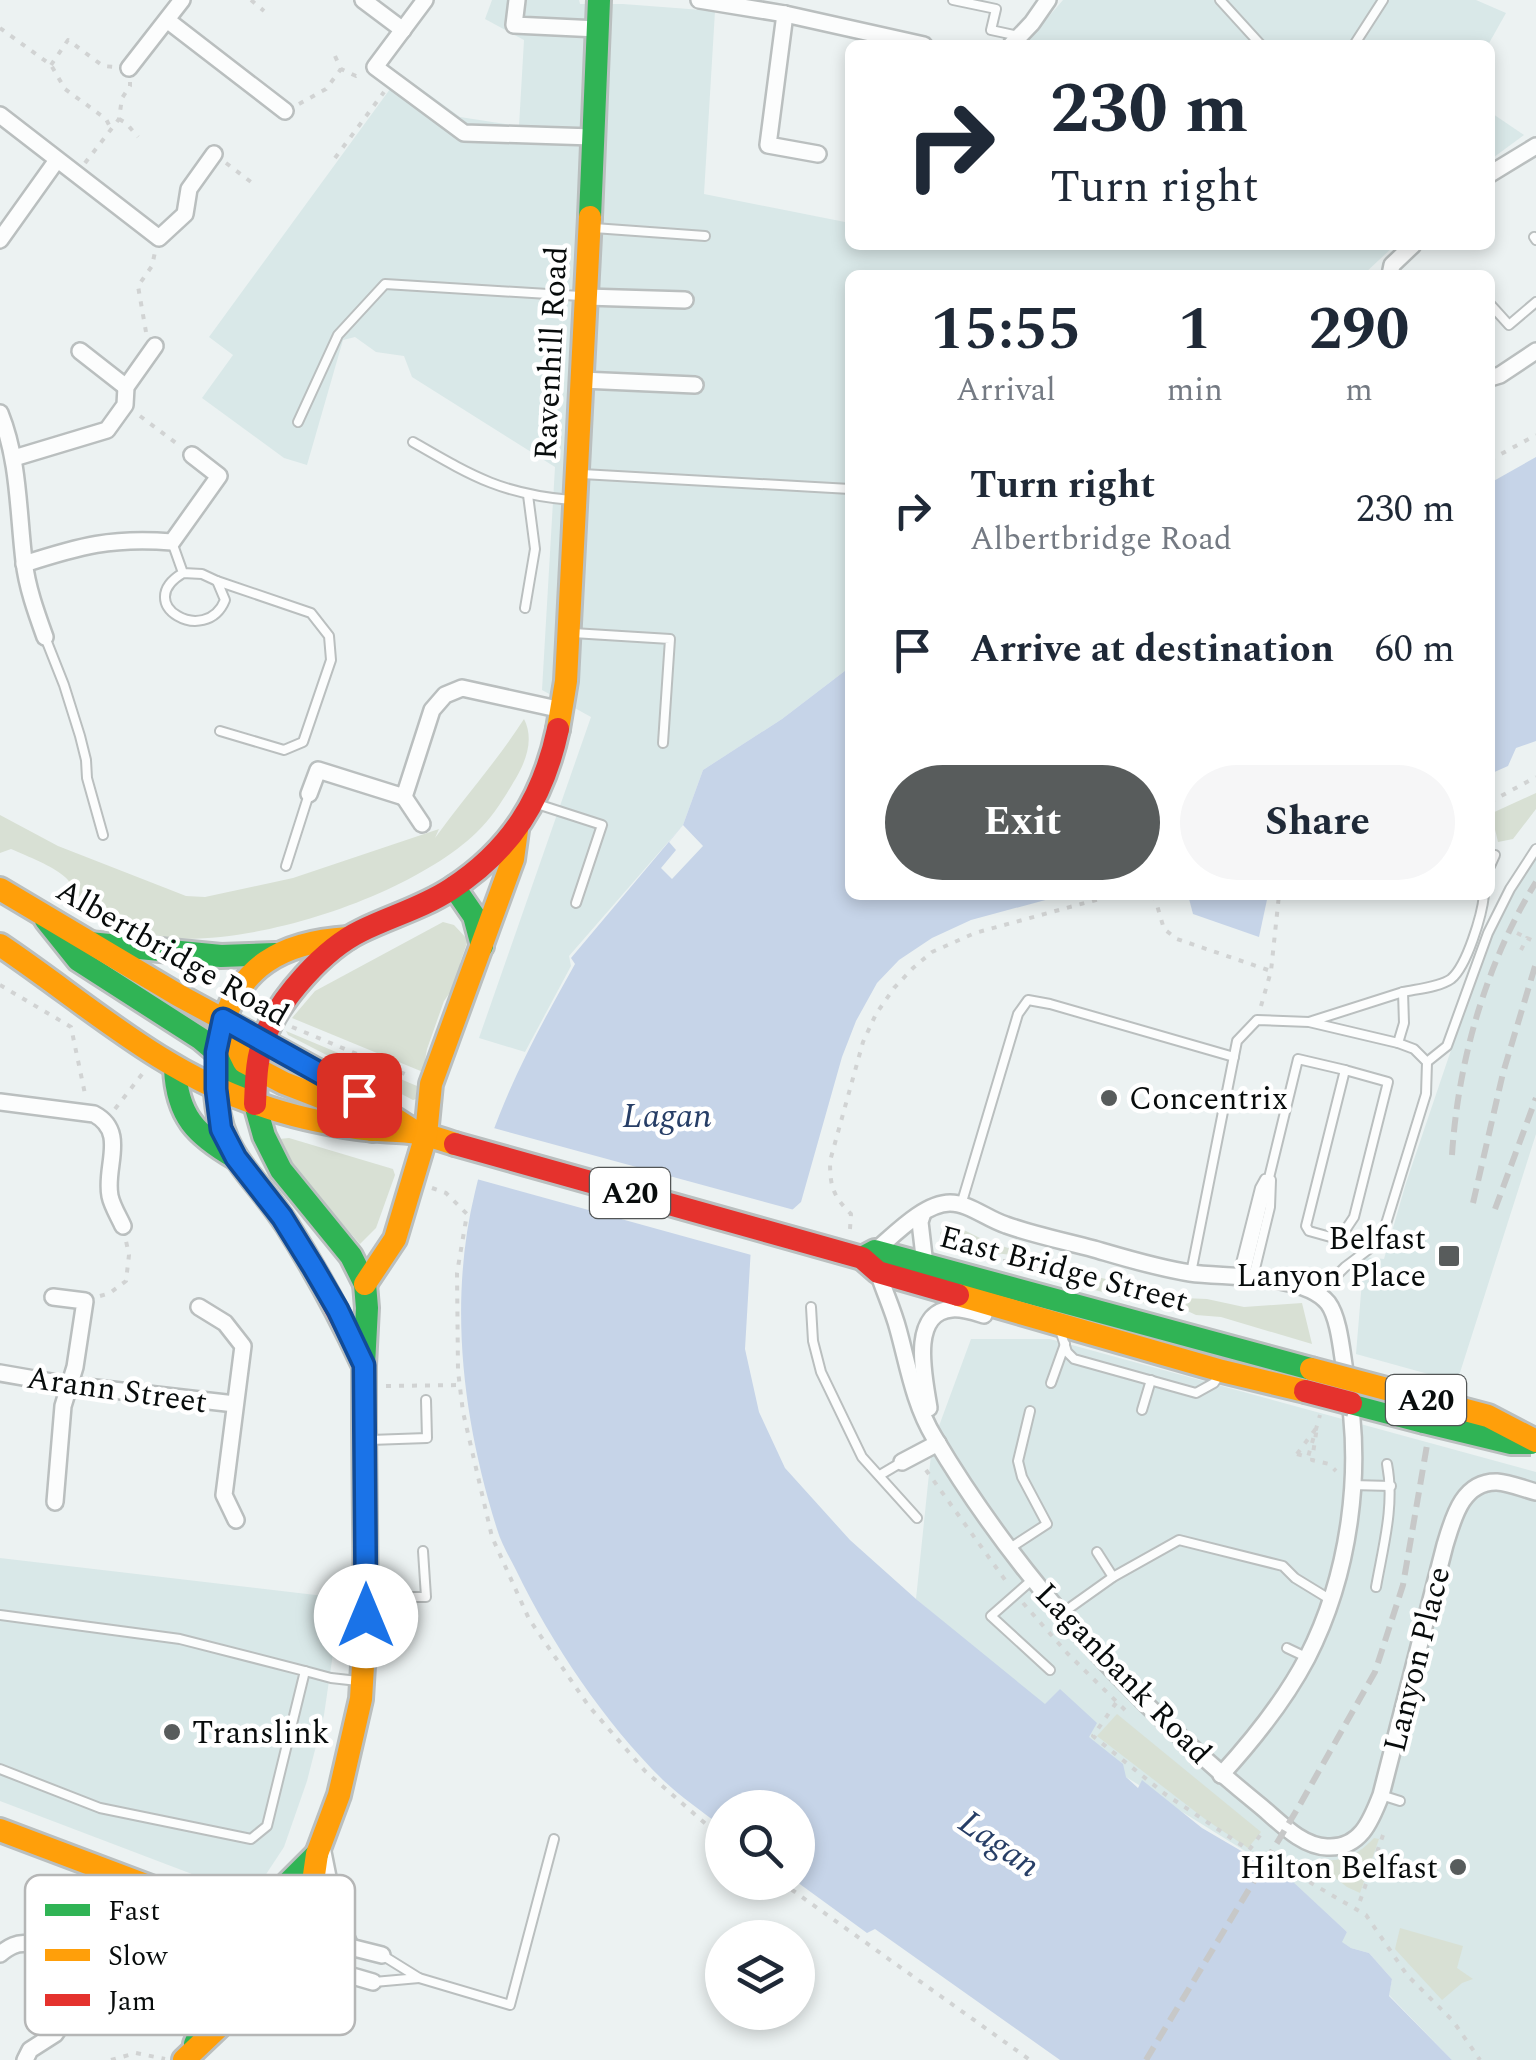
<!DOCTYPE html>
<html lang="en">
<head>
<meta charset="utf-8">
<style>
  :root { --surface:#fff; --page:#f6f6f7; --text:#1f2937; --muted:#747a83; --accent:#585c5c }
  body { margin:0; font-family:Spectral,serif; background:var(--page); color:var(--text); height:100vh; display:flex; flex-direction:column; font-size:38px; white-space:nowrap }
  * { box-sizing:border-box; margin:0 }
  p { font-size:32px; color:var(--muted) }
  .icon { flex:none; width:55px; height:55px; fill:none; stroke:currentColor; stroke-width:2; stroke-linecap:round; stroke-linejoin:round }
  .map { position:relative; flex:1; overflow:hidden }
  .drawer { position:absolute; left:845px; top:270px; width:650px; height:630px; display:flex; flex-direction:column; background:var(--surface); border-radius:15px; box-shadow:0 5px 15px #0003 }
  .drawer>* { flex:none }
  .top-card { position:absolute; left:845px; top:40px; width:650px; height:210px; border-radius:15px; box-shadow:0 5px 15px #0003; background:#fff; color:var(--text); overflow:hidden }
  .tools { position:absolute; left:705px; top:1790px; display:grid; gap:20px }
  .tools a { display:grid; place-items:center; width:110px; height:110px; border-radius:50%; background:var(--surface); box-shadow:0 5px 15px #0003; font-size:50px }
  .pin { position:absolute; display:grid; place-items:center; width:85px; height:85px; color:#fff; margin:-42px; border-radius:20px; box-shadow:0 5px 15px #0006 }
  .me { position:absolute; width:110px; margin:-55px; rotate:0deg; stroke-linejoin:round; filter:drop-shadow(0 0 8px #0008) }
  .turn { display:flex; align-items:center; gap:35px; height:210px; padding:0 40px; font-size:45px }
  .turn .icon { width:130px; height:130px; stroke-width:2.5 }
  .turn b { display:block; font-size:70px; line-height:85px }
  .eta { display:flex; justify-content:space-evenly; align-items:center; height:170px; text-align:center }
  .eta b { font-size:60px; font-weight:700; line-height:70px }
  .action { display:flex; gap:20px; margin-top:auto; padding:20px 40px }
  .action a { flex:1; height:115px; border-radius:60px; background:var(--accent); color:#fff; font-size:40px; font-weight:700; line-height:115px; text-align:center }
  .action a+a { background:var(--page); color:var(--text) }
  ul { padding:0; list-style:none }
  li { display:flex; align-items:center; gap:30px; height:140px; padding:0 40px }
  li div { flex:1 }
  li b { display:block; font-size:38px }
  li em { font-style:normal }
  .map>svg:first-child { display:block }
  .built { fill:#d9e8e8 }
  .green { fill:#d8e0d4 }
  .water { fill:#c6d4e8 }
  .pier { fill:#ecf2f2 }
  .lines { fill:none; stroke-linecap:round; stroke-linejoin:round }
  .lane-casing { stroke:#babfbf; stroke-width:12 }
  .street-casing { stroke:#babfbf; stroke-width:20 }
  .fast-casing { stroke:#babfbf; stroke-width:28 }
  .slow-casing { stroke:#babfbf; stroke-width:28 }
  .jam-casing { stroke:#babfbf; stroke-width:28 }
  .path { stroke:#d1d3d3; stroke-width:4; stroke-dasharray:5 8; stroke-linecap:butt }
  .lane { stroke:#fcfdfd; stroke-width:8 }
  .street { stroke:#fcfdfd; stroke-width:15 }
  .fast { stroke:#30b455; stroke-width:22 }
  .slow { stroke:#ff9f0a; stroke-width:22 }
  .jam { stroke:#e5322d; stroke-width:22 }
  .rail { stroke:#c7c8c8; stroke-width:6; stroke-dasharray:15 8; stroke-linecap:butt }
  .fast-bridge-casing { stroke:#babfbf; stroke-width:28; stroke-linecap:butt }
  .slow-bridge-casing { stroke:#babfbf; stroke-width:28; stroke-linecap:butt }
  .jam-bridge-casing { stroke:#babfbf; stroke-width:28; stroke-linecap:butt }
  .path-bridge { stroke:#d1d3d3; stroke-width:4; stroke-dasharray:5 8; stroke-linecap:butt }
  .fast-bridge { stroke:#30b455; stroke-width:22 }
  .slow-bridge { stroke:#ff9f0a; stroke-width:22 }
  .jam-bridge { stroke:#e5322d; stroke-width:22 }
  .route-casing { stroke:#114b97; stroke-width:25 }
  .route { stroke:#1a73e8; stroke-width:18 }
  .poi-dot { fill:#585c5c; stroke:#fff; stroke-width:4 }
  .labels { text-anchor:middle; stroke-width:9; stroke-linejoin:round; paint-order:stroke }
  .shield { fill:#fff; stroke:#525555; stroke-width:2.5 }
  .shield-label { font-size:30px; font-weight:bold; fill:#080c0c }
  .street-label { font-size:32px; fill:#080c0c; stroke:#fff }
  .poi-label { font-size:32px; fill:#080c0c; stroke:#fff; text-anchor:start }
  .water-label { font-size:35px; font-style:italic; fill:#273e66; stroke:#fff }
  .key { fill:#fff; stroke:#b5b6b6; stroke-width:2.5 }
  .key-label { font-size:28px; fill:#080c0c }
</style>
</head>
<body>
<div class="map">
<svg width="1536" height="2060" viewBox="0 0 1536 2060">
  <rect width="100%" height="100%" fill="#ecf2f2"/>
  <g class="built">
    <path d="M492,0H579L580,4H623L715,11L704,194L850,223V245H1395L1363,275H850V667L782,719L703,770L683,825L569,956L571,966L525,1052L479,1038L591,717L542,690L555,467L412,377L404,356L376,352L355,337L343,340L307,465L284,458L202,398L233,355L209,337L401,74L460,117L519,126L524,40L485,19Z"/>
    <path d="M1063,0H1476L1506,13L1488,45H1024Z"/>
    <path d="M1490,112L1524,135L1490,160Z"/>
    <path d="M1536,856V1134L1457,1382L1356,1354L1364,1257L1384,1259L1406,1183L1469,997L1495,929L1513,893Z"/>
    <path d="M971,1339H1050L1536,1472V2060H1452L1389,1995L1392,1979L1369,1953L1351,1948L1341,1942L1347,1932L1287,1877L1126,1777L916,1599L932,1445Z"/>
    <path d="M0,1558L341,1598L324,1715L307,1781L284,1847L257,1888L244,1891L234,1890L0,1801Z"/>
  </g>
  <g class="green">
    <path d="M524,719C535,740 525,764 513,783C503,800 491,819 477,832C411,896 251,949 159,937C143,934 91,907 79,896C73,890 71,882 65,877C53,866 27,856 11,849L0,853V815L58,846L186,896L205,897L293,878L439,829L435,838C464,798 497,761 524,719Z"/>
    <path d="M1536,793V809L1513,839L1498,842L1494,825H1490V814Z"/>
    <path d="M443,922L454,925L468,940L460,963V978L444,1001L427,1049L423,1072L292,1018L315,991Z"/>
    <path d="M286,1031L417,1086L416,1099L413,1100L288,1035Z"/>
    <path d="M289,1138L393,1169L395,1175L376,1228L360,1244L293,1167L279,1139Z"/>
    <path d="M946,1226H956L984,1240L1038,1258L945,1247L940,1233Z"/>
    <path d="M1011,1267H1053L1106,1279L1145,1299L1150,1305Z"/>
    <path d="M1183,1298L1207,1299L1244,1307L1302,1303L1312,1344L1221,1317L1196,1315L1181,1308Z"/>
    <path d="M1117,1714L1261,1832L1248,1848L1205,1819L1097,1736Z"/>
    <path d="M1374,1838L1379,1839L1360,1893L1347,1887L1313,1861C1340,1861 1354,1859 1374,1838Z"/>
    <path d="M1400,1928L1463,1946L1457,1968L1473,1979L1462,1983L1442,2000L1395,1949Z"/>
  </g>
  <g class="water">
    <path d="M1536,457V741L1516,748L1508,766L1490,774V483Z"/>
    <path d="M850,667V895H1064L971,920L932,938L899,960L877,983L856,1021L842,1057L801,1202L751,1247L745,1349L759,1412L785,1468L850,1540L916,1599L1045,1704L1060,1689L1097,1723L1089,1737L1123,1764L1126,1777L1138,1788L1142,1780L1202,1828L1291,1880L1347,1932L1342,1942L1351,1948L1369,1953L1392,1979L1389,1996L1452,2060H1060L875,1929L867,1933L797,1882L798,1808H722V1827C703,1812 681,1797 663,1780C604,1722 552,1644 516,1570C509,1556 501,1543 497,1529C463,1421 448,1303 475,1192C494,1110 534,1037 575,964L571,958L683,825L703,770L782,719Z"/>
    <path d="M1188,895H1268L1259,937L1193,914Z"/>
  </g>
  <g class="pier">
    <path d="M683,825L703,846L672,879L661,868L676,850L669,842Z"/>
    <path d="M490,1127L798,1211L756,1249L755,1256L473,1178Z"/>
  </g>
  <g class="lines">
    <g class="lane-casing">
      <g id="lane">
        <path d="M953,0L996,9L991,30L1019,36"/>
        <path d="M1220,0L1261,45"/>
        <path d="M1354,45L1383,0"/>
        <path d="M594,228L705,236"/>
        <path d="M1534,237L1536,240"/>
        <path d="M1490,304L1509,325L1536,302"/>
        <path d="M298,422L338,335L385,284L580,296"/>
        <path d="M413,442C472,476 501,494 571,500"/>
        <path d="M582,474L850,489"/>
        <path d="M172,542L183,573L202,574L217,581L225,600C206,647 131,604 183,573"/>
        <path d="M217,581L311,613L329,636L331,660L303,742L284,750L220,731"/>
        <path d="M525,608L535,549L528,495"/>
        <path d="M573,633L670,639L663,743"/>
        <path d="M45,637L64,685L80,736L86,760L87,778L103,835"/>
        <path d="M537,804L602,825L576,903"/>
        <path d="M286,866L309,794"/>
        <path d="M1490,866L1495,855"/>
        <path d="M1403,992C1417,989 1440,987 1451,979C1467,966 1482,915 1484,895"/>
        <path d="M1427,1062L1447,1046L1488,933L1510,889L1536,849"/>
        <path d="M1345,1070L1388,1082L1354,1217L1344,1232L1334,1238L1309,1231L1306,1226Z"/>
        <path d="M961,1205L1018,1014L1028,1000L1050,1004L1234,1057"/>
        <path d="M1191,1273L1237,1041L1257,1020L1309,1022L1398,1043L1404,1023L1403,992L1309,1022"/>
        <path d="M1238,1275L1260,1188L1265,1179"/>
        <path d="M1245,1276L1298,1059L1345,1070"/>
        <path d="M1253,1277L1270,1207L1271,1180"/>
        <path d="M1318,1294L1345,1267L1381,1240L1426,1094L1427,1062L1414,1049L1398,1043"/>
        <path d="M811,1307L813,1341L821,1372L862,1457L917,1518"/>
        <path d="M1060,1330L1067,1352L1074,1359L1196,1393L1214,1383L1220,1374"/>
        <path d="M1051,1383L1065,1344"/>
        <path d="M1142,1410L1151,1380"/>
        <path d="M370,1440L427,1438L426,1400"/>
        <path d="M880,1475L902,1462"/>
        <path d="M1352,1485L1391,1486"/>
        <path d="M1010,1548L1047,1524L1022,1477L1018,1461L1030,1411"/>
        <path d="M1097,1552L1113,1577"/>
        <path d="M1033,1579L991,1616L1050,1670"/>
        <path d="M1376,1587C1383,1547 1395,1505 1387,1464"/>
        <path d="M371,1597H426L423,1551"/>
        <path d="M1061,1614L1113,1577L1179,1540L1283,1566L1295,1578L1331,1600"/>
        <path d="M0,1615L180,1639L305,1671L267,1826L251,1839L100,1808L0,1769"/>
        <path d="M1287,1648L1306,1657"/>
        <path d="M305,1671L331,1678L358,1681"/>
        <path d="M1381,1795L1400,1801"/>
        <path d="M382,1955L419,1978L510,2005L554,1839"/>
        <path d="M374,1982L419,1978"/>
      </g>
    </g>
    <g class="street-casing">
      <g id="street">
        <path d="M363,0L403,30"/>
        <path d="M425,0L375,67L464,133L593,137"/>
        <path d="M517,0L514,25L598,29"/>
        <path d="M699,0L785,14L924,45"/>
        <path d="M785,14L768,145L818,154"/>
        <path d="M167,20L285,111"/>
        <path d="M1011,45L1032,23L1048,0"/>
        <path d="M129,68L182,0"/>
        <path d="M0,115L159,238L185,214L189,189L214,154"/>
        <path d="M1490,174L1536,146"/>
        <path d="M0,240L57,160"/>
        <path d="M1390,275L1392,265L1413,245"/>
        <path d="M586,297L685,300"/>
        <path d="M80,351L126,387"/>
        <path d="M1490,378L1500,375L1536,351"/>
        <path d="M582,380L695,385"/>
        <path d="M0,413C19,460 18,511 24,561C27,587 36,612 45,637"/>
        <path d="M14,458L107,430L125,405L126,387L155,346"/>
        <path d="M24,564C80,546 112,537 172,542L219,476L192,455"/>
        <path d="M309,794L318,770L404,797L432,710L445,695L462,688L562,710"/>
        <path d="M404,797L422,824"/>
        <path d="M0,1102L94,1114C128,1132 104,1167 110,1196C112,1206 119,1217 123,1226"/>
        <path d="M923,1213L920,1222L925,1265"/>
        <path d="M875,1251C894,1235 924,1203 950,1203C969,1203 987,1219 1006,1225C1034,1235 1064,1241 1094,1249C1125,1258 1157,1268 1190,1273C1226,1278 1304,1273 1328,1303C1340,1319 1342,1357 1346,1377C1364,1469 1350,1574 1307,1658C1285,1700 1253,1740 1221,1775"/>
        <path d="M878,1272C884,1291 893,1310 898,1329C908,1365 914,1404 934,1437C1017,1577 1131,1701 1258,1804C1278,1820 1300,1846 1327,1847C1360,1849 1371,1821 1381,1795L1445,1545C1453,1519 1462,1481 1497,1482C1510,1483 1524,1489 1536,1492"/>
        <path d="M53,1297L85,1301L75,1367L63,1406L55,1502"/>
        <path d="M199,1307L225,1323L243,1346L224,1495L236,1520"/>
        <path d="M0,1373L69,1385L235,1404"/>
        <path d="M929,1408C925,1381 908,1312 952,1309C962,1308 974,1312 984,1315"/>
        <path d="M902,1462L938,1443"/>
        <path d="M323,1852L335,1912L351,1948"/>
        <path d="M294,1933L382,1955"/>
        <path d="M0,1954C9,1947 17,1942 28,1944L87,1976L89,1985L55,2034L30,2050L25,2060"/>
        <path d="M280,1955L373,1982"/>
        <path d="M258,1987L299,1978L333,1977"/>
      </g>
    </g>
    <g class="fast-casing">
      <g id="fast">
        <path d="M590,217L599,0"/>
        <path d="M454,887L474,916L482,946"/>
        <path d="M46,920L78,960L201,1039L220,1055L246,1085L255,1104L264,1136L281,1170L351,1256L365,1284L367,1308L364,1365V1426"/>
        <path d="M89,943L221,956L275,954"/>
        <path d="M175,1068C177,1116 196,1135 236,1158"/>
        <path d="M862,1258L875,1251L1311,1369"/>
        <path d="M1351,1403L1424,1422"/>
        <path d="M263,1922L284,1887L317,1854"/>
        <path d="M195,2044L216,1995L263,1922"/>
      </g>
    </g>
    <g class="slow-casing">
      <g id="slow">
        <path d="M558,729L566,681L590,217"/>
        <path d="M0,889L178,995L333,1079L417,1133"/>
        <path d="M0,945C85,1002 161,1073 260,1105C291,1116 324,1123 357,1128C377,1131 398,1130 418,1133C431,1136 443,1140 455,1144"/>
        <path d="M223,1019L244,1062L284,1083L338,1104L372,1130"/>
        <path d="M220,1033C238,966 282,942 348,938"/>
        <path d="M365,1284L395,1239L426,1135L431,1084L513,859L517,830"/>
        <path d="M958,1295L1222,1371L1305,1391"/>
        <path d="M0,1830L159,1890L200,1898L294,1933L268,1974L245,2002L184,2060"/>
        <path d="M167,1896L193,1915L264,1949"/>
        <path d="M193,1915L209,1954L216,1995"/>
        <path d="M294,1933L311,1896L317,1854L339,1795L361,1699L366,1616L364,1426"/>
      </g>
    </g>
    <g class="jam-casing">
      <g id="jam">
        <path d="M216,1075C213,1152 250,1168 287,1225C315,1269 340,1315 362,1362"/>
        <path d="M255,1104C256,1081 256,1058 265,1036C280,998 324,949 361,931C391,916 422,908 451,889C511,850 543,799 558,729"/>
        <path d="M455,1144L862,1258L878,1272L958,1295"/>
      </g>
    </g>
    <g class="path">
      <path d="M251,0L264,11"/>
      <path d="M0,28L51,65L65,89L106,119L111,129"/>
      <path d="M335,56L341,69L356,76L362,73"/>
      <path d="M51,65L68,40L103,66L114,67"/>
      <path d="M299,104L326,89L341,69"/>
      <path d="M119,119L126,123L138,137"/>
      <path d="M335,158L384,92"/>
      <path d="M85,163L119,119L122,98L130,86V82"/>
      <path d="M226,163L251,182"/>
      <path d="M146,332L138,286L152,266L155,252"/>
      <path d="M140,416L180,446"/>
      <path d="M1490,460L1536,435"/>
      <path d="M1490,802L1536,777"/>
      <path d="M1154,895L1164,929L1177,939L1271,971"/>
      <path d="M1517,933L1527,938"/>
      <path d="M1521,950L1527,938L1536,942"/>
      <path d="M0,985L71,1027L85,1094"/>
      <path d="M1261,1006L1271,971L1279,895"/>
      <path d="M292,1027L412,1077"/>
      <path d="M115,1109L143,1073"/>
      <path d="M432,1188L446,1193L467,1214L457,1273L458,1371L463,1412L492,1537L529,1619L588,1705L645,1771L722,1838"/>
      <path d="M850,1229L851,1214C833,1196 830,1187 830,1161L863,1042L876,1014L894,988L913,968L932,952L975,933L1114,895"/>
      <path d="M1003,1261L1061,1260"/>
      <path d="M1126,1278L1168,1306"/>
      <path d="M100,1296L110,1293L126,1281L129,1255L126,1241"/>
      <path d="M386,1386L461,1385"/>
      <path d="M1297,1454L1317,1427L1312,1460L1329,1464L1336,1471"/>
      <path d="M926,1470L1008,1584"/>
      <path d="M1023,1603L1068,1654L1125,1710"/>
      <path d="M1116,1703L1093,1736L1165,1794L1249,1850L1265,1829"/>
      <path d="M1287,1869L1366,1915L1407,1975L1453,2021L1480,2060"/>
      <path d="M781,1882L1030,2060"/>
      <path d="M1360,1901L1383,1835"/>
      <path d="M111,2060L136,2053L165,2059"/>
    </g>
    <use href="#lane" class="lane"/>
    <use href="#street" class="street"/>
    <use href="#fast" class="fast"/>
    <use href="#slow" class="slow"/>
    <use href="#jam" class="jam"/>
    <g class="rail">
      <path d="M1452,1155C1458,1061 1486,963 1536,882"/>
      <path d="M1473,1203L1503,1073L1536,963"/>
      <path d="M1495,1209L1536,1098"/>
      <path d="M1146,2060L1298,1808L1375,1672L1403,1585L1427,1445"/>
    </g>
    <g class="fast-bridge-casing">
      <path id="fast-bridge" d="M1424,1422L1511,1443H1531"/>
    </g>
    <g class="slow-bridge-casing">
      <path id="slow-bridge" d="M1311,1369L1488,1416L1536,1441"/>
    </g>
    <g class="jam-bridge-casing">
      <path id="jam-bridge" d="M1305,1391L1351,1403"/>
    </g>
    <path class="path-bridge" d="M1297,1454L1308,1457L1320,1415"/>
    <use href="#fast-bridge" class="fast-bridge"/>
    <use href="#slow-bridge" class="slow-bridge"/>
    <use href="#jam-bridge" class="jam-bridge"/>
  </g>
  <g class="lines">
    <g class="route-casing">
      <path id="route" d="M359,1095L223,1019L216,1052V1089L221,1129L236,1158L282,1217L313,1267L338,1310L364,1365L366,1616"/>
    </g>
    <use href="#route" class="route"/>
  </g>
  <g class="poi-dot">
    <circle cx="1109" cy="1098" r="10"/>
    <rect x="1437" y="1244" width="24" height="24" rx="5"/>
    <circle cx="172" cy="1732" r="10"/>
    <circle cx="1458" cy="1867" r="10"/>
  </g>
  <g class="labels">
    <g class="shield">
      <rect x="590" y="1168" width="80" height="50" rx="8"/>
      <rect x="1386" y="1375" width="80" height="50" rx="8"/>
    </g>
    <g class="shield-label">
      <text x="630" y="1203">A20</text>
      <text x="1426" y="1410">A20</text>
    </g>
    <g class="street-label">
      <text transform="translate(550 353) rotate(-87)" y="11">Ravenhill Road</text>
      <text transform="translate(173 952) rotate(30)" y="11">Albertbridge Road</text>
      <text transform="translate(1064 1268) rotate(15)" y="11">East Bridge Street</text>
      <text transform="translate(117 1389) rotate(8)" y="11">Arann Street</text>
      <text transform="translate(1416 1659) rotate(-76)" y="11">Lanyon Place</text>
      <text transform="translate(1124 1673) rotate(46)" y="11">Laganbank Road</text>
    </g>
    <g class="poi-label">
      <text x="1129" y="1109">Concentrix</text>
      <text x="1426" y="1249" text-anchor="end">Belfast<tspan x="1426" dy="37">Lanyon Place</tspan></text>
      <text x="192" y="1743">Translink</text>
      <text x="1438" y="1878" text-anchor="end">Hilton Belfast</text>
    </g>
    <g class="water-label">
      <text x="667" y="1127">Lagan</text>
      <text transform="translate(1000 1843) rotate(35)" y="12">Lagan</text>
    </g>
  </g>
  <rect x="25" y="1875" width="330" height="160" rx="15" class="key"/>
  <rect x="45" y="1904" width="45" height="12" fill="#30b455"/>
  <rect x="45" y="1949" width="45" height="12" fill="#ff9f0a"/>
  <rect x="45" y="1994" width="45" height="12" fill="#e5322d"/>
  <g class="key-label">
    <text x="108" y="1920">Fast</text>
    <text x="108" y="1965">Slow</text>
    <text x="108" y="2010">Jam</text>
  </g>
</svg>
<div class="tools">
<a><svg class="icon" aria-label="search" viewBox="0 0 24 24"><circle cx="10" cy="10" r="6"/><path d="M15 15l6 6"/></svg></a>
<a><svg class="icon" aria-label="layers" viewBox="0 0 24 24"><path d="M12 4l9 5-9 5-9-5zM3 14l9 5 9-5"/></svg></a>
</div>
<div class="pin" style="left:359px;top:1095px;background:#d93025"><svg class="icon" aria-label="arrive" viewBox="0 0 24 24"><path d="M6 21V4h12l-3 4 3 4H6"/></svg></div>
<svg class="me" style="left:366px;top:1616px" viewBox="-20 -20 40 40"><circle r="19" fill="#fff"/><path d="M0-13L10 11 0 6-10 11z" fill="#1a73e8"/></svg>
<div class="top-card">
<div class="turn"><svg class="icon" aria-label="right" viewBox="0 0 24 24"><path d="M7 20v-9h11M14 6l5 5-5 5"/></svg><div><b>230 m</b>Turn right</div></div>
</div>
<section class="drawer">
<div class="eta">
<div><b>15:55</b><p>Arrival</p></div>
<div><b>1</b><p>min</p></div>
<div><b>290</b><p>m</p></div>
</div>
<ul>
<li><svg class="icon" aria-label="right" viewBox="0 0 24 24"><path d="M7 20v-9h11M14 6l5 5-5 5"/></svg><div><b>Turn right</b><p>Albertbridge Road</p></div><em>230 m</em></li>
<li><svg class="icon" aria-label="arrive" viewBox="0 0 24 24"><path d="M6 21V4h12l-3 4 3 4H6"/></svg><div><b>Arrive at destination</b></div><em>60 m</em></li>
</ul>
<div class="action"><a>Exit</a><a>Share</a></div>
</section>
</div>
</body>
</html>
